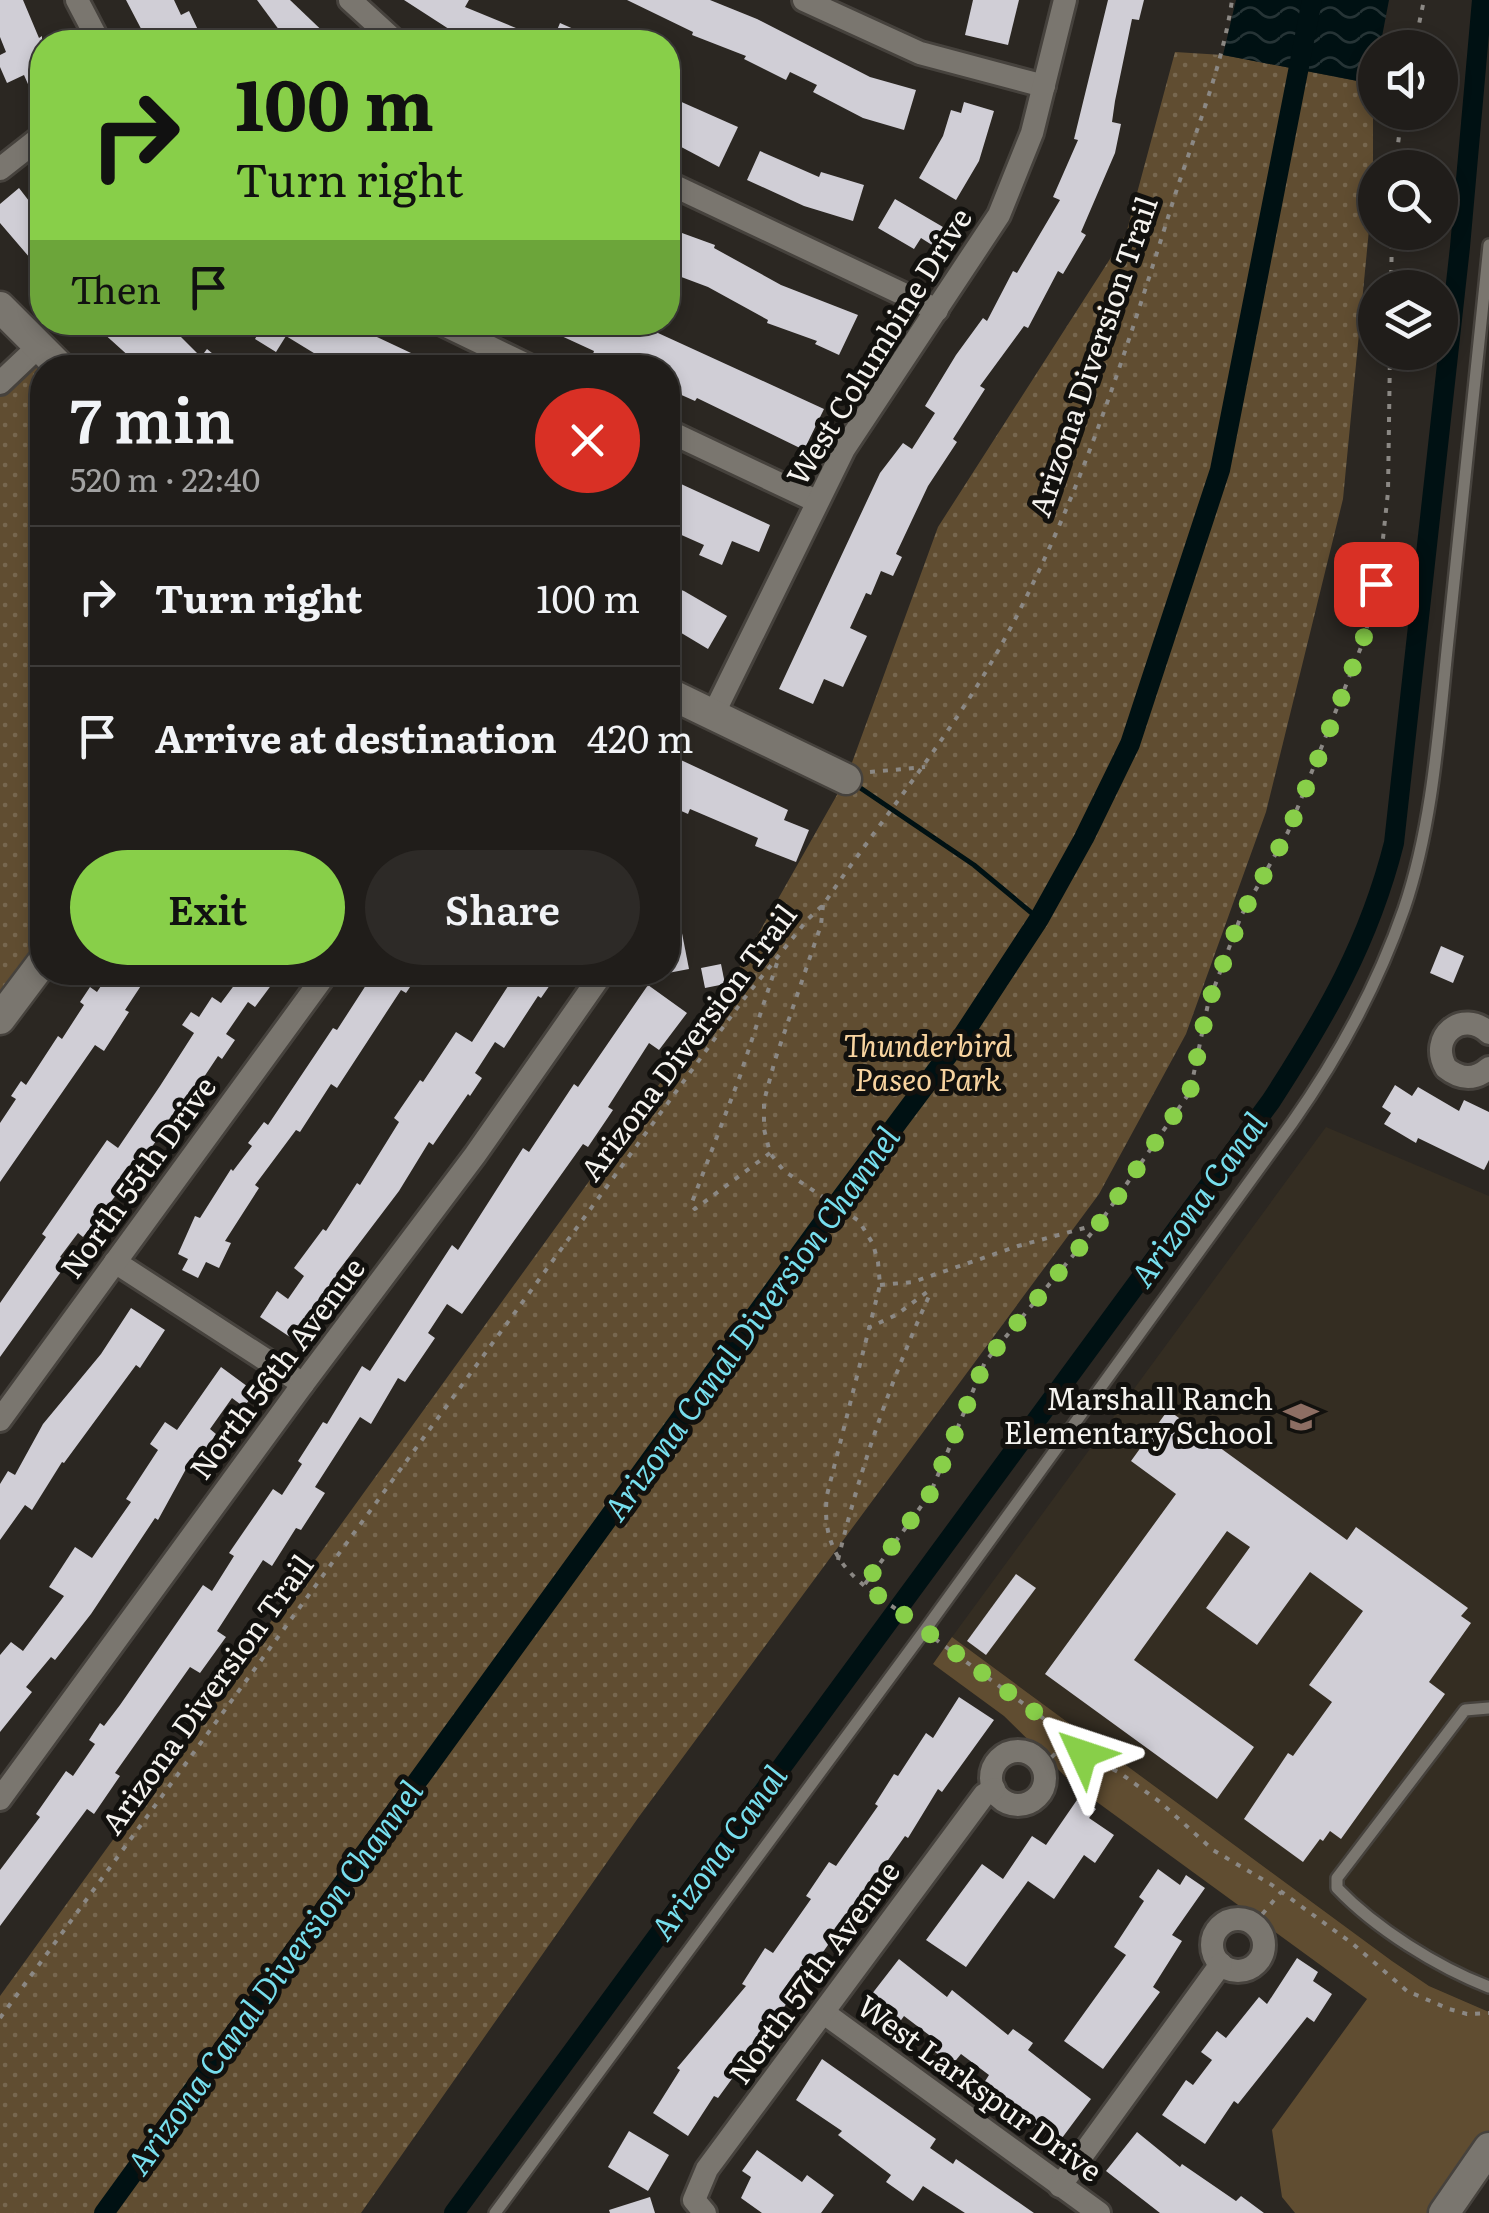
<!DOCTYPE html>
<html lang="en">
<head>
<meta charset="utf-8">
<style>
  :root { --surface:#201d1a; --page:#2d2a27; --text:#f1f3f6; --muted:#a2a2a2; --line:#3d3b39; --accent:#88cf49 }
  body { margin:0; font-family:Literata,serif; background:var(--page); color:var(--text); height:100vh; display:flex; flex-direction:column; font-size:38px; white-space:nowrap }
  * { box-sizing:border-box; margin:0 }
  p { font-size:32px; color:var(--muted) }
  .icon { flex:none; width:55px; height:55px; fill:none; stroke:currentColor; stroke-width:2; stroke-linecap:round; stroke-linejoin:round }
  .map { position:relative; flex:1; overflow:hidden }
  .panel { position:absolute; left:30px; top:355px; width:650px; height:630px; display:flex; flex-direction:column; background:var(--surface); border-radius:40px; box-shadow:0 5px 15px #0003,0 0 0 2px var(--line) }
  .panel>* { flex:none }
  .banner { position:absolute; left:30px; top:30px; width:650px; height:305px; border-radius:40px; box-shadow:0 5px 15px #0003,0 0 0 2px var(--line); background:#88cf49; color:#111; overflow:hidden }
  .tools { position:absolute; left:1358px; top:30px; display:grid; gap:20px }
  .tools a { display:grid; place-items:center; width:100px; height:100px; border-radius:50%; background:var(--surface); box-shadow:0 5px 15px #0003,0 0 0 2px var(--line); font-size:50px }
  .pin { position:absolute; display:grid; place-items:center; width:85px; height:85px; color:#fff; margin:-42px; border-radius:20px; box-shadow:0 5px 15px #0006 }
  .me { position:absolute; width:110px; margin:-55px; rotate:312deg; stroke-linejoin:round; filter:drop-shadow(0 0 8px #0008) }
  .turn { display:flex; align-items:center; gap:35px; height:210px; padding:0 40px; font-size:45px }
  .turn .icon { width:130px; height:130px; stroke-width:2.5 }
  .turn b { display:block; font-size:70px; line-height:85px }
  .then { display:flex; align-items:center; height:95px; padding:0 40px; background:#0003; gap:20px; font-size:38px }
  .round { display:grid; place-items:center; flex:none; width:105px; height:105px; border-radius:52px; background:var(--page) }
  .summary { display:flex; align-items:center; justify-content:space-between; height:170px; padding:0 40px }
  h1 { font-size:60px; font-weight:600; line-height:75px }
  .cta { display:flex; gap:20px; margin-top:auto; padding:20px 40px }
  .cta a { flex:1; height:115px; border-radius:60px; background:var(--accent); color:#111; font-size:40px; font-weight:600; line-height:115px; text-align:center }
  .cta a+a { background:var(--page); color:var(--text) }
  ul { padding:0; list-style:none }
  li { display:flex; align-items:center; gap:30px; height:140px; padding:0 40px; border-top:2px solid var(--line) }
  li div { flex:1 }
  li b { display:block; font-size:38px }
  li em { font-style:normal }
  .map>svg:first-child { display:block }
  .built { fill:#342d22 }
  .green { fill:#604d31 }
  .park { fill:url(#park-dots) }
  .water { fill:url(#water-waves) }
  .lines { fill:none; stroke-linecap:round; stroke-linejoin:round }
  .stream { stroke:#001113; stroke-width:5 }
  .canal { stroke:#001113; stroke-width:20 }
  .building { fill:#d0ced6 }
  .lane-casing { stroke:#46423d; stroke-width:16 }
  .street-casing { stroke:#46423d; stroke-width:28 }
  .secondary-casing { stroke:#46423d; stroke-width:35 }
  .path { stroke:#8b8884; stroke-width:4; stroke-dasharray:5 8; stroke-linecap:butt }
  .lane { stroke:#7a766f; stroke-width:11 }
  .street { stroke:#7a766f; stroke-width:22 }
  .secondary { stroke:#7a766f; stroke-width:30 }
  .route { stroke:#88cf49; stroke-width:18; stroke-dasharray:0 32.4 }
  .labels { text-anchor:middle; stroke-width:10; stroke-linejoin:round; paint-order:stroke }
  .street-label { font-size:30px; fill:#f5f3ef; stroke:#12110e }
  .park-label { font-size:30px; font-style:italic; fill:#f8d4a0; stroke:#12110e }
  .poi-label { font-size:30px; fill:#f5f3ef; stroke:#12110e; text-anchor:end }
  .water-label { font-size:32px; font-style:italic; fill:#77deed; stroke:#12110e }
</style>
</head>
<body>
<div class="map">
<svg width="1489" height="2213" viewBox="0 0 1489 2213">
  <defs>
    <pattern id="park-dots" width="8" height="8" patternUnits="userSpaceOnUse" patternTransform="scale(2.5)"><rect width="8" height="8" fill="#604d31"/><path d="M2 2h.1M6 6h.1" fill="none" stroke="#77674f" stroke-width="1.8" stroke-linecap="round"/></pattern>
    <pattern id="water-waves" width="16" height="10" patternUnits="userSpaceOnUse" patternTransform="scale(2.5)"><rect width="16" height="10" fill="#001113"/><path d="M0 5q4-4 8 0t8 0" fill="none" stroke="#263436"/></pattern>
  </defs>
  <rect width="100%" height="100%" fill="#2b2722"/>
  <path class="built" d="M1326,1127L1489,1196V2012L1429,1986L1392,1961L952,1637Z"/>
  <path class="green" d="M952,1637L1392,1961L1429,1986L1489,2012V2148L1444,2213H1295L1282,2197L1272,2130L1367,1999L1075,1786L1004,1716L933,1664Z"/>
  <g class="park">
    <path d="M1175,52L1223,55L1373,84V188L1343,499L1266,812L1186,1034L1099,1194L638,1818L361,2213H0V1996L723,996L846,779L938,527L1126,234Z"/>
    <path d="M38,347L42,368V963L0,1019V383Z"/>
  </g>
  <path class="water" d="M1236,0H1389L1380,47L1375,48L1373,84L1223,55Z"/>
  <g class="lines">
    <path class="stream" d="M856,785L974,865L1039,919"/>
    <g class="canal">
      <path d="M104,2213L821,1225L963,1035L1039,919L1084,838L1130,744L1220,470L1312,0"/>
      <path d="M454,2213L1271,1101C1326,1016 1369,942 1394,843L1460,247L1482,0"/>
    </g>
  </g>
  <g class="building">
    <path d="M0,0H23L39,38L42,36V116L24,75L7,83L0,67V55L6,52L0,37Z"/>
    <path d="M126,0H174L181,15L189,11L199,32L179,42H148Z"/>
    <path d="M257,0H290L334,42H288Z"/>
    <path d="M404,0H469L465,7L550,42H469Z"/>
    <path d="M627,0H710L757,19L870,77L916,90L904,130L863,118L813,92L817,85L790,72L786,80L744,59L746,56L692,35L693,32Z"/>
    <path d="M973,0H1019L1008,45L965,35Z"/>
    <path d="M1108,0H1144L1139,20L1132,19L1115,101L1112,122L1121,124L1115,153L1081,232L1086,235L1063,274L1058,271L1028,328L1024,326L980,386L985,389L953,439L957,442L928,486L896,554L902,557L893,576L881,571L871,595L866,593L850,628L867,636L843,687L824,679L813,704L779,689L880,473L903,443L912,449L935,413L925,406L956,355L983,318L987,321L1013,271L1017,273L1060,200L1053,197L1078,140L1074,139Z"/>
    <path d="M560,23L603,42H552Z"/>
    <path d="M668,96L738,127L719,167L668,140Z"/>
    <path d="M964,102L994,111L979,161L956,200L919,178L943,136L951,110L961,113Z"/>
    <path d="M760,151L819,177L821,172L864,185L853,221L804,206L747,180Z"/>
    <path d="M19,188L36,210L42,204V272L0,223V204Z"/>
    <path d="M895,199L943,227L932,245L921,238L914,249L878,228Z"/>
    <path d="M682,233L715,245L714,248L781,285L858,315L839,355L815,344L817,341L767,323L768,320L708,287L668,272V240L678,244Z"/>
    <path d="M91,322H166L201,357L207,349L230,368H142Z"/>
    <path d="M246,322H345L443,368H331L320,363L322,358L286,336L276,352L255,339L259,332Z"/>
    <path d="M531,322H613L633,330L636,322H661L658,333L824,409L804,450L697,398L695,401L668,389V368H630L593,354L594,351Z"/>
    <path d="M668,478L770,525L759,552L732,541L722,565L699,555L704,545L668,529Z"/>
    <path d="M668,585L684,591L727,616L708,649L668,625Z"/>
    <path d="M668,754L788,810L784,820L809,830L796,862L755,846L758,838L690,809L688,814L668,805Z"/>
    <path d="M680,923L689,969L668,973V926Z"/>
    <path d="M1441,946L1464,956L1453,983L1430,973Z"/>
    <path d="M721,964L725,984L705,988L701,968Z"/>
    <path d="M110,972H150L125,1010L129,1012L104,1051L95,1045L0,1182V1123L16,1099L11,1096L21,1081L26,1085L58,1036L62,1039L84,1005L80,1002L90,987L97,992Z"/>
    <path d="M244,972H281L255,1007L248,1002L226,1034L235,1040L222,1059L218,1056L186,1104L183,1101L139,1166L83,1237L78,1233L60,1257L68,1262L0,1357V1303L46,1237L42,1234L107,1140L118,1148L160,1086L194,1033L182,1025L191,1012L199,1017L212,997L221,1003Z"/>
    <path d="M378,972H420L406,993L401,990L337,1088L331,1084L300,1132L296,1130L255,1185L259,1188L225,1241L231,1243L219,1268L206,1262L198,1278L182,1270L188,1259L178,1254L195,1216L200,1218L231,1169L233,1171L252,1146L248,1143L264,1122L268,1125L333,1028L337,1030L368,982L371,984Z"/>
    <path d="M517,972H559L541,998L538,996L504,1048L495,1042L475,1073L482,1078L470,1096L468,1094L433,1145L429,1142L399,1191L336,1274L338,1276L293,1339L260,1317L277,1291L288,1299L304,1276L294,1268L323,1229L326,1231L357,1183L360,1185L399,1122L394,1118L420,1080L423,1082L456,1032L472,1042Z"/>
    <path d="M648,985L687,1013L659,1050L649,1043L608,1107L613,1110L588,1147L583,1144L462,1314L447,1304L428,1333L435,1338L405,1382L398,1378L371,1424L360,1417L315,1487L325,1493L301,1530L296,1528L272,1566L263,1560L217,1631L226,1637L200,1673L190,1667L115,1773L120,1776L94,1814L87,1809L0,1926V1870L40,1817L36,1814L66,1771L73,1776L95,1744L89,1740L100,1723L104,1726L120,1705L203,1585L212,1591L234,1556L229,1553L273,1489L282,1495L302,1464L298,1461L323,1422L327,1424L362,1366L370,1371L452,1245L458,1250L523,1148L529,1152L574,1084L578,1087Z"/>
    <path d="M1395,1085L1412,1096L1418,1087L1459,1111L1464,1100L1489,1112V1160L1484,1170L1418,1138L1416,1143L1384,1124L1391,1113L1382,1107Z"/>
    <path d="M131,1308L165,1330L140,1368L136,1365L64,1463L62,1462L32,1510L25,1505L0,1540V1484L8,1471L15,1475L43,1424L101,1354Z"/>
    <path d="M221,1367L255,1392L244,1407L232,1398L210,1429L216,1434L191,1472L186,1469L158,1520L155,1518L91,1614L55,1660L51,1657L26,1687L32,1692L0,1732V1655L11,1642L23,1651L64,1596L49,1587L75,1547L92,1558L131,1502L126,1499L158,1450L150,1444L165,1422L177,1430Z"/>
    <path d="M1168,1410L1347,1540L1356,1527L1468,1608L1461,1616L1471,1623L1429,1682L1445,1694L1341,1839L1330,1831L1323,1841L1320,1839L1303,1862L1244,1819L1288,1753L1293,1756L1332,1702L1309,1685L1363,1611L1310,1572L1257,1645L1206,1608L1250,1547L1227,1531L1134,1660L1254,1747L1217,1799L1045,1674L1176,1494L1131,1461Z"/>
    <path d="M1016,1574L1036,1588L986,1655L967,1641Z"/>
    <path d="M959,1697L994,1720L942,1792L938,1789L908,1838L905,1836L782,2010L739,2062L742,2065L718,2098L714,2096L688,2136L653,2113L680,2070L677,2068L746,1986L742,1984L765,1948L773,1953L811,1899L806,1896L829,1862L836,1866L878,1806L875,1804L894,1774L898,1776L926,1733L933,1738Z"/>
    <path d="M1079,1797L1096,1809L1089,1818L1114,1835L1095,1863L1084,1855L1054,1899L1028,1881L966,1967L926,1940L982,1864L1003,1879L1032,1836L1046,1845Z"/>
    <path d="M1158,1869L1180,1885L1186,1875L1205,1888L1172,1935L1182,1941L1153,1987L1160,1992L1103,2069L1064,2041L1126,1955L1114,1947L1144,1901L1139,1897Z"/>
    <path d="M1297,1958L1318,1972L1313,1981L1332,1994L1314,2022L1307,2017L1238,2104L1234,2101L1205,2144L1162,2115L1186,2080L1193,2085L1212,2060L1201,2052L1217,2031L1226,2038L1259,1997L1267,2004Z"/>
    <path d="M899,1959L947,1997L952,1990L1008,2035L1013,2029L1033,2043L1028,2050L1091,2099L1059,2142L982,2086L989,2075L961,2054L952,2065L931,2049L937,2041L904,2016L899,2023L868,1999Z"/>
    <path d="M822,2059L936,2139L930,2148L953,2164L956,2159L1034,2213H965L923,2186L913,2201L886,2182L891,2175L838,2135L842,2131L796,2100Z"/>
    <path d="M629,2131L669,2155L648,2191L608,2167Z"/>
    <path d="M1137,2132L1180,2167L1182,2164L1236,2201L1241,2196L1264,2213H1160L1106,2171Z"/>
    <path d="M757,2150L802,2182L807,2175L834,2195L821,2213H762L741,2198L751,2177L742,2171Z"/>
    <path d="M650,2197L655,2213H610L609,2210Z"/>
  </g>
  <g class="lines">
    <g class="lane-casing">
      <g id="lane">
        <path d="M1489,1708L1465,1710L1337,1878V1888C1375,1928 1437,1967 1489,1987"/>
        <path d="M495,2213L925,1630L1292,1123C1339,1056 1377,987 1404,909C1434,821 1439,723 1449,631C1462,503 1476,374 1489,245"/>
      </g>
    </g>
    <g class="street-casing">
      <g id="street">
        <path d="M77,0L99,42"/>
        <path d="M350,0L396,42"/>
        <path d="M804,0L920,53L1044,86"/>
        <path d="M0,169L42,136"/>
        <path d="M668,183L937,310"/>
        <path d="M438,322L533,368"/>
        <path d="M0,383L38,347"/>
        <path d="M668,431L816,501"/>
        <path d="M713,715L844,449L999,215L1032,133L1065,0"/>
        <path d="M1489,1033C1462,1008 1428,1037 1446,1068C1461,1080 1475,1080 1489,1068"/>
        <path d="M115,1262L303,1384"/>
        <path d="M0,1420L327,972"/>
        <circle cx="1018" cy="1778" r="27"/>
        <path d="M0,1799L303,1384L475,1155L603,972"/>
        <circle cx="1238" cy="1945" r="26"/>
        <path d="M824,2013L1099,2213"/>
        <path d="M1060,2186L1221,1964"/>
        <path d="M705,2213L694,2200L707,2169L984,1795L994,1789"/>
      </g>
    </g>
    <g class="secondary-casing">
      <g id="secondary">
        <path d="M0,307L61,368"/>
        <path d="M668,693L846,779"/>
        <path d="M0,1019L42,963"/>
        <path d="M1444,2213L1489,2148"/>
      </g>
    </g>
    <g class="path">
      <path d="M1414,48L1424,0"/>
      <path d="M1395,168L1402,112"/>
      <path d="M1391,288L1392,232"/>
      <path d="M870,772L925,767"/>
      <path d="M823,905L821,925L775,1060L764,1101V1129L770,1153L784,1171L859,1221L873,1244L878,1262L880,1285L827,1495C819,1563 862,1585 912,1620"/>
      <path d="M770,1153L695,1209L691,1205L740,1076L778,960"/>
      <path d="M880,1285L913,1282L1018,1246L1099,1224"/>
      <path d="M838,1560C860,1468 891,1380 930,1294L927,1292L896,1315L868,1328"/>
      <path d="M865,1584L930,1494L985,1362L1099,1224L1190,1092L1208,1004L1241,916L1288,832L1365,637L1381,557L1388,492L1390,352"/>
      <path d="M935,1639L1047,1721L1083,1754L1120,1773L1160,1802L1213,1850L1272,1885L1353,1944L1407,1991L1449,2009L1467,2014L1489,2013"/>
      <path d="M1042,1766L1068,1742"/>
      <path d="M1254,1924L1281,1892"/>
      <path d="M0,2018L743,1000L808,919L823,905C883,817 951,736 1003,642C1077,506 1124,358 1170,211C1191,142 1222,71 1232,0"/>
    </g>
    <use href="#lane" class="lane"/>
    <use href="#street" class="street"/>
    <use href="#secondary" class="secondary"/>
  </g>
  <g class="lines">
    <path class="route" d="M1083,1754L1047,1721L864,1585L930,1494L985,1362L1099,1224L1190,1092L1208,1004L1241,916L1288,832L1323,747L1364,637L1376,584"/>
  </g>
  <defs>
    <g id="school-bare" transform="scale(2.7)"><path d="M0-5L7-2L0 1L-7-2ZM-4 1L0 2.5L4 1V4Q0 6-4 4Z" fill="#8d6e63" stroke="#12110e" stroke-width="2.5" paint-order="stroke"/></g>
  </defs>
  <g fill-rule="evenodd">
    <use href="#school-bare" x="1301" y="1417"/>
  </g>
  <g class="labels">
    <g class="street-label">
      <text transform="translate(880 347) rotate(-58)" y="10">West Columbine Drive</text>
      <text transform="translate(1094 357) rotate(-71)" y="10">Arizona Diversion Trail</text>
      <text transform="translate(689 1043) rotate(-53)" y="10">Arizona Diversion Trail</text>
      <text transform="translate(139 1178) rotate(-54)" y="10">North 55th Drive</text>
      <text transform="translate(278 1369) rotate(-53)" y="10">North 56th Avenue</text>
      <text transform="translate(208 1695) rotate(-54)" y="10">Arizona Diversion Trail</text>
      <text transform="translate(815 1973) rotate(-54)" y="10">North 57th Avenue</text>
      <text transform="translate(979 2089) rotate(36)" y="10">West Larkspur Drive</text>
    </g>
    <g class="park-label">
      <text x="928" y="1057">Thunderbird<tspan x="928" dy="34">Paseo Park</tspan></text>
    </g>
    <g class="poi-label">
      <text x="1273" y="1410">Marshall Ranch<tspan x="1273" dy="34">Elementary School</tspan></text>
    </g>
    <g class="water-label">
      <text transform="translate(1199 1200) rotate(-54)" y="11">Arizona Canal</text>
      <text transform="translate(752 1324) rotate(-54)" y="11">Arizona Canal Diversion Channel</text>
      <text transform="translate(719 1853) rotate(-54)" y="11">Arizona Canal</text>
      <text transform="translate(275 1978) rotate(-54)" y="11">Arizona Canal Diversion Channel</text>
    </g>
  </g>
</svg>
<div class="tools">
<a><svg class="icon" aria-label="sound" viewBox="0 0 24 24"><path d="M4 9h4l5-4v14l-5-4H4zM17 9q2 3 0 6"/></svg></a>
<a><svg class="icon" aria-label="search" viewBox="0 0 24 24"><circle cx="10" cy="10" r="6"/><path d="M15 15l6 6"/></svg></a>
<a><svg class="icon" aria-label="layers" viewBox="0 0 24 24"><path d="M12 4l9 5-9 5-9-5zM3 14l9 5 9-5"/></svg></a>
</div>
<div class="pin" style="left:1376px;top:584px;background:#d93025"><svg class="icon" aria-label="arrive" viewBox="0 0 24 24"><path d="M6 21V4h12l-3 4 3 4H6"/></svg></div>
<svg class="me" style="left:1083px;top:1754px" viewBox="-20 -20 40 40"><path d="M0-17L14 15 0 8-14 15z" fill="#88cf49" stroke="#fff" stroke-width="4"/></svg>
<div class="banner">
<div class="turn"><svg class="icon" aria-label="right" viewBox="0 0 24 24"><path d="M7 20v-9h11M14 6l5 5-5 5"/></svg><div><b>100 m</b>Turn right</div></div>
<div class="then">Then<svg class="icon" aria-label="arrive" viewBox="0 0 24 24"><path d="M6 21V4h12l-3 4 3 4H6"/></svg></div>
</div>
<section class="panel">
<div class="summary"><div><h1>7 min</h1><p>520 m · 22:40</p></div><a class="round" style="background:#d93025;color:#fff"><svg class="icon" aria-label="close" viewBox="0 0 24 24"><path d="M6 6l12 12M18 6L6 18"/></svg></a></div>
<ul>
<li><svg class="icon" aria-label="right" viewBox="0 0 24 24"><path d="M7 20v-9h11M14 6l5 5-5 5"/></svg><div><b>Turn right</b></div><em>100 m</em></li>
<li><svg class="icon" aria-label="arrive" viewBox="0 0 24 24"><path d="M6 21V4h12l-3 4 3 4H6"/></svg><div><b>Arrive at destination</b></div><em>420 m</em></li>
</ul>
<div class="cta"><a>Exit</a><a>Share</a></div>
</section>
</div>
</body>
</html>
